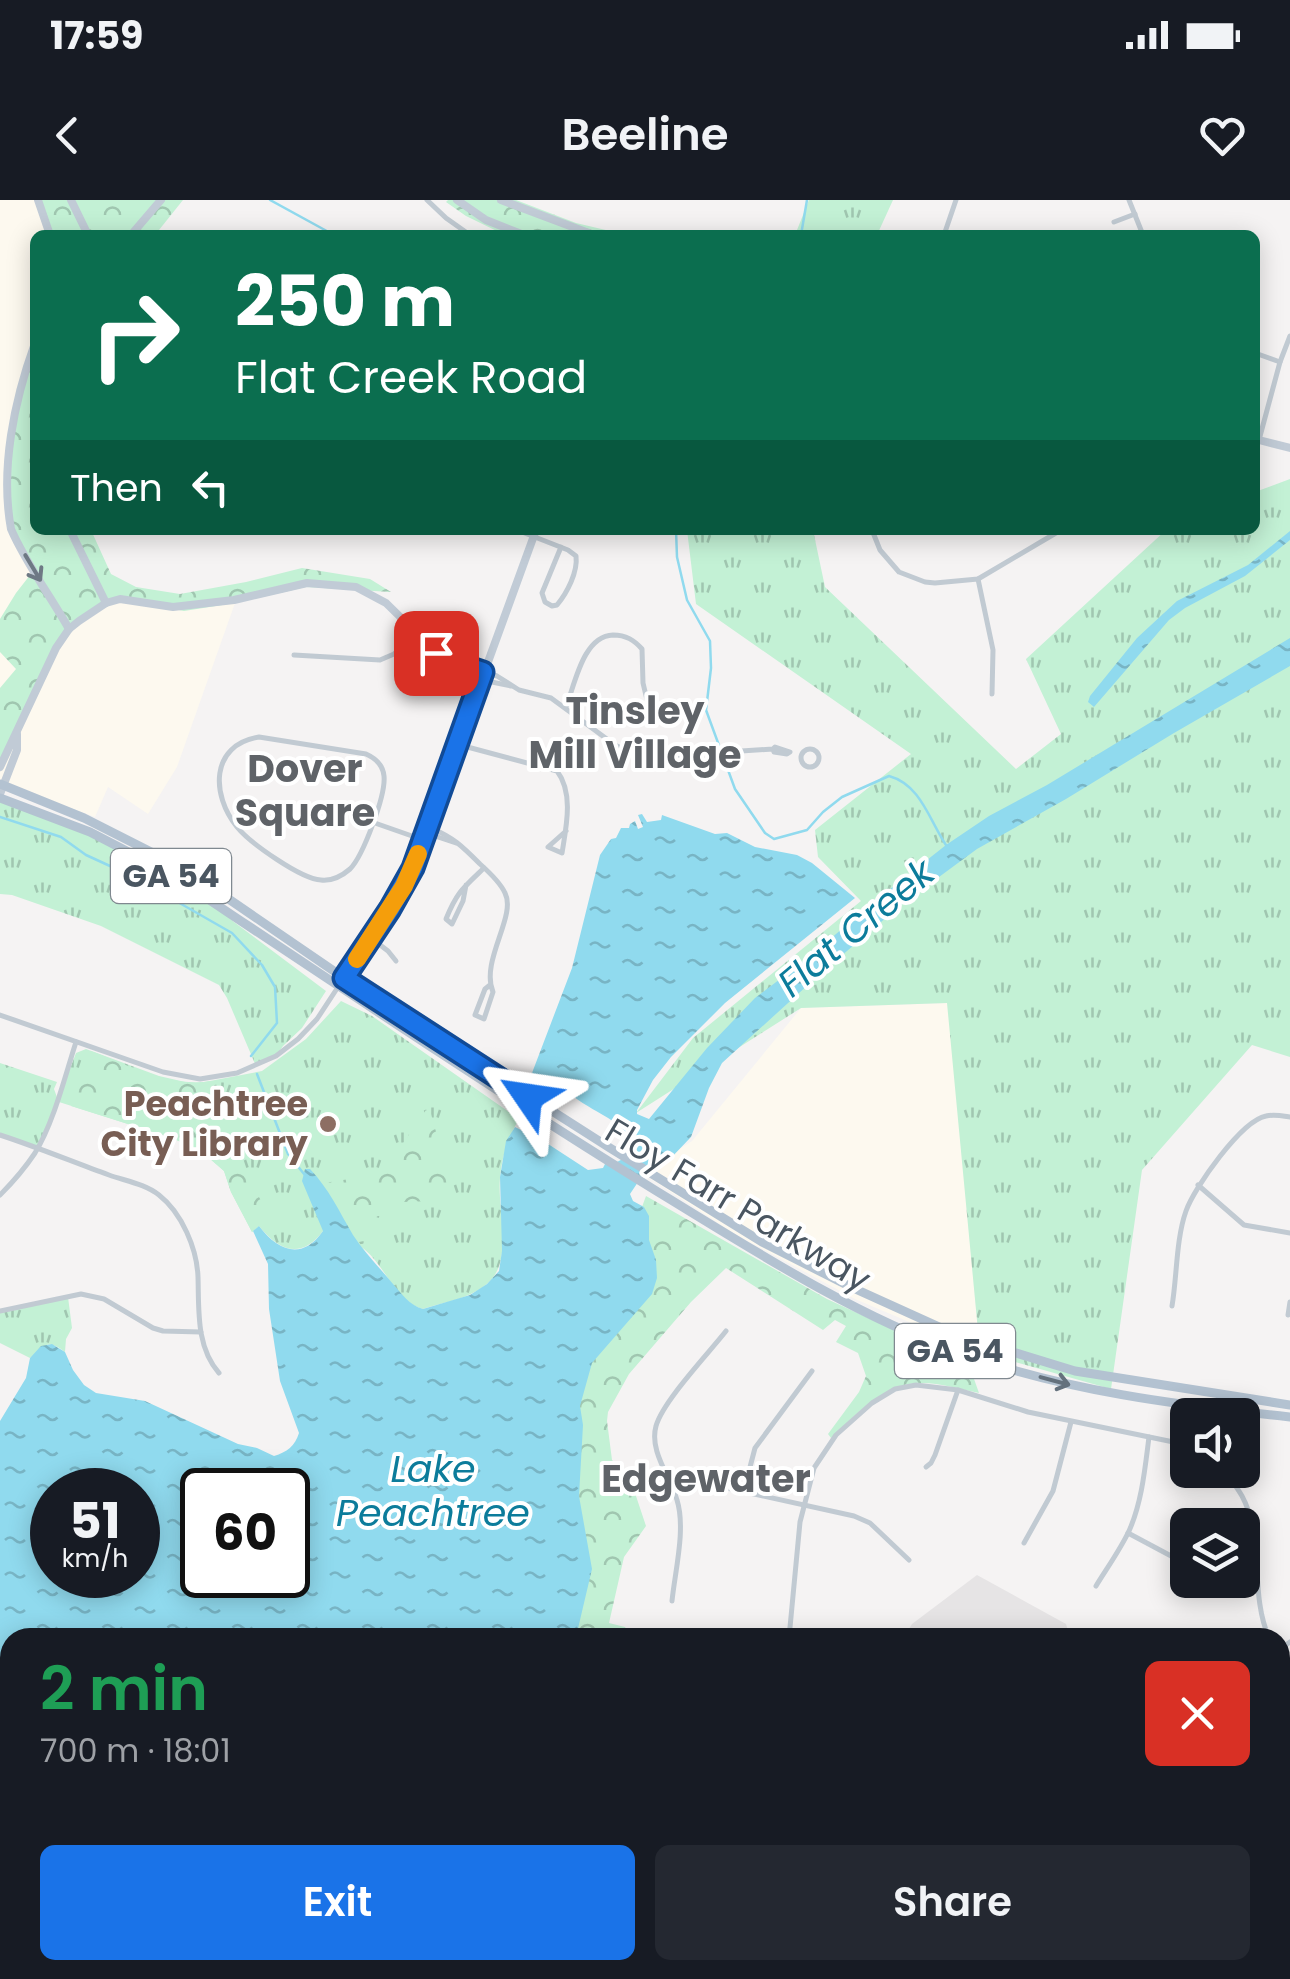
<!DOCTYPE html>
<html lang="en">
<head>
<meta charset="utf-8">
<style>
  :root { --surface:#171b24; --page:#242831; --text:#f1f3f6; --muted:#9ea1a6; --accent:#1a73e8 }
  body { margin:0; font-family:Poppins,sans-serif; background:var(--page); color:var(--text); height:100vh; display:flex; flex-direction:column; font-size:38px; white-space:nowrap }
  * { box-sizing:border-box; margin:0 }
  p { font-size:32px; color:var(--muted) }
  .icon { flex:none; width:55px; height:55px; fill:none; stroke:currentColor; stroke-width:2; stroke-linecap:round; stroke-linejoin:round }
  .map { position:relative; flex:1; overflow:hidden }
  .details { position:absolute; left:0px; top:1428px; width:1290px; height:352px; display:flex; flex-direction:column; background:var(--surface); border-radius:30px 30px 0 0; box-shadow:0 5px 25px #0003 }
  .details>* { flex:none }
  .guide { position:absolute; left:30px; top:30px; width:1230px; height:305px; border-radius:15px; box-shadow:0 5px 25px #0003; background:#0b6e4f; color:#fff; overflow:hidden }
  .buttons { position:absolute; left:1170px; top:1198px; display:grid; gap:20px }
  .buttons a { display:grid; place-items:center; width:90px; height:90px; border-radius:15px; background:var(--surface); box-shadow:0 5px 25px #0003; font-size:50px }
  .speed { position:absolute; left:30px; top:1268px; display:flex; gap:20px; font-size:50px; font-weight:700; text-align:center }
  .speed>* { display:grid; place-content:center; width:130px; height:130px; border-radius:50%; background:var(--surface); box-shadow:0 5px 25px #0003; line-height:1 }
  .speed small { font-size:25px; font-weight:400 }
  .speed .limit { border:5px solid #111; border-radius:15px; background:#fff; color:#111 }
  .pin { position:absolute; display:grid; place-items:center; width:85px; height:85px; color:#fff; margin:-42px; border-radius:20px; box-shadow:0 5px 15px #0006 }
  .me { position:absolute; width:110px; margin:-55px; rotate:302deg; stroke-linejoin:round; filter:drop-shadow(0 0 8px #0008) }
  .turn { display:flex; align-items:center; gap:35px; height:210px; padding:0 40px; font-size:45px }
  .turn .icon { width:130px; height:130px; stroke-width:2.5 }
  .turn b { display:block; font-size:70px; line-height:85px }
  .then { display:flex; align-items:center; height:95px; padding:0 40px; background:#0003; gap:20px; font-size:38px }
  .round { display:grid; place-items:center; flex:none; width:105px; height:105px; border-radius:15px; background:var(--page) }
  .overview { display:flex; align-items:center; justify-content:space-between; height:170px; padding:0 40px }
  h1 { font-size:60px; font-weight:600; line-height:75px; color:#1e9e55 }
  .button { display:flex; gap:20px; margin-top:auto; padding:20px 40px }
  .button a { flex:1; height:115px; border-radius:15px; background:var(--accent); color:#fff; font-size:40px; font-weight:600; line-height:115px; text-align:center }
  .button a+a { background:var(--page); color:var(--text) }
  .status { display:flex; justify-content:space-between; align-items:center; height:70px; padding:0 50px; background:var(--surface); direction:ltr }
  .status svg { height:28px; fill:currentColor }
  header { display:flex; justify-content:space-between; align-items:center; height:130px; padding:0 40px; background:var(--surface); font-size:45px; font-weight:600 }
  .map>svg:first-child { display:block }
  .commercial { fill:#fdf9ef }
  .education { fill:#e6e4e5 }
  .grass { fill:url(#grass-tufts) }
  .forest { fill:url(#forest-crowns) }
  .water { fill:url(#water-ripples); fill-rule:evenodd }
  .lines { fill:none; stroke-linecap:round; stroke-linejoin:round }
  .stream { stroke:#90daee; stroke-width:2.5 }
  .street { stroke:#c1cad2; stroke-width:5 }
  .secondary { stroke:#c1cbd6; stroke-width:8 }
  .primary { stroke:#b3c2d1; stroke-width:9 }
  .oneway { stroke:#6e7984 }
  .oneway2 { stroke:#64717d }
  .route-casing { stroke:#114b97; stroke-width:25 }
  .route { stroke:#1a73e8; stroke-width:18 }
  .slow { stroke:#f59e0b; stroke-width:18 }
  .education-dot { fill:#8d6e63; stroke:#fff; stroke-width:4 }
  .labels { text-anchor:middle; stroke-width:8; stroke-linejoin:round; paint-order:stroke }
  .shield { fill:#fff; stroke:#808990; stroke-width:2.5 }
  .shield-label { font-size:32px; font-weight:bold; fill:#4a5661 }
  .education-label { font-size:35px; font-weight:bold; fill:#785e54; stroke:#fff; text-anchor:end }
  .street-label { font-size:35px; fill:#4a5661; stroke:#fff }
  .neighbourhood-label { font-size:38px; font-weight:bold; fill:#5f6368; stroke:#fff }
  .water-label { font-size:38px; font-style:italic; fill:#0c7c9b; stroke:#fff }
</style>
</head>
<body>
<div class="status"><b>17:59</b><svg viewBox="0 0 49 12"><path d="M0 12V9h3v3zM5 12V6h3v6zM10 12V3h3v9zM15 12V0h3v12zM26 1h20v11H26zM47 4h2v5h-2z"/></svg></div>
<header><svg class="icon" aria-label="back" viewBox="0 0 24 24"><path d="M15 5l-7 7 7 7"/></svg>Beeline<svg class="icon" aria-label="heart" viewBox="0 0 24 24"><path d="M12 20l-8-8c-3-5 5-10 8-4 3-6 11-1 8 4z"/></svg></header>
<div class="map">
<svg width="1290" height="1779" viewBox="0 0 1290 1779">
  <defs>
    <pattern id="grass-tufts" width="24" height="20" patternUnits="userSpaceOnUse" patternTransform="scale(2.5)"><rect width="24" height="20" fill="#c3f1d5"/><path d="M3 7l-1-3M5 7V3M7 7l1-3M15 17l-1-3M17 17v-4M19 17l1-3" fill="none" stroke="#a0c6b0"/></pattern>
    <pattern id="forest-crowns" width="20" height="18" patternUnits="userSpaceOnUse" patternTransform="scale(2.5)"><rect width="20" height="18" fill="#c3f1d5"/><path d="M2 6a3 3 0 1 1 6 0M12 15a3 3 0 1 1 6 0" fill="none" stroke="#a0c6b0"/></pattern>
    <pattern id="water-ripples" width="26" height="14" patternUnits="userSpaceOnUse" patternTransform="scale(2.5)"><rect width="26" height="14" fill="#90daee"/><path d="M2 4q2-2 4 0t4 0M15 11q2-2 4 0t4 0" fill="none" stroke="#78b4c4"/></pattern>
  </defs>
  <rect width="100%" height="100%" fill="#f5f3f3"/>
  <g class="commercial">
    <path d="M0,0H38L50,35H35V143L5,312L120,399L235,403L177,567L148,614L108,587L95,617L0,582Z"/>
    <path d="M948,803L980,1152L855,1099L735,1034L651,979L653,966L692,941L801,808Z"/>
  </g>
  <path class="education" d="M977,1375L1066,1424L1070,1437H904L912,1424Z"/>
  <g class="grass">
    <path d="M809,0H893L877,35H795Z"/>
    <path d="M1290,279V857L1252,845L1142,970L1111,1189L980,1152L947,803L801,808L636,913L693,838L861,701L818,657L815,630L911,554L696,404L687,330H813L825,387L1016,569L1061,534L1026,459L1166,330H1255V292Z"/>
    <path d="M0,598L90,635L208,700L234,722L326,791L302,828L283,846L276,856L256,866L227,798L219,785L101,726L12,695L0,694Z"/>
    <path d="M341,801L372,816L519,919C508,938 502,956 500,978C497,1010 514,1060 488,1083C470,1099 444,1102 423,1109C394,1101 384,1062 361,1047C351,1040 335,1036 323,1031C301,1060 279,1051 259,1026L252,1032L231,992L224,971L201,951L172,938L59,902L38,949L0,935V863L57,882L54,889L58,900L76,853L86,849L159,876L194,884L262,871L306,839Z"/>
    <path d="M68,1097L72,1128L66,1139L65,1152C46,1137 44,1147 30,1158L0,1143V1111Z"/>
  </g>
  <g class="forest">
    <path d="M38,0H183L155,35H50Z"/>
    <path d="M448,0H516L576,23L627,35H505L466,16L446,2Z"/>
    <path d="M35,139V330H91L111,374L136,387L180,394L246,382L302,368L370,379L391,392L306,387L235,403L184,411L120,399L69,429L0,564V488L16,469L0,452V419L16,393L34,370C25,352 13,333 6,314C0,264 19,187 35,139Z"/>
    <path d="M91,851C128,865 171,888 211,881L212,899L200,909L243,968L270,1017L252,1032L231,992L224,971L201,951L172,938L71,906L82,864Z"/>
    <path d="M426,910L431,914L440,946L462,973L455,980L449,996L434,1001L402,1002L387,1016H378L372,1019L362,1047L324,983L362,977L386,968Z"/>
    <path d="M646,996L827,1099L905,1135L900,1148L920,1156L926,1143L968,1162L979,1193C955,1188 925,1178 901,1186C873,1195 852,1219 831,1238L828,1234L859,1192L866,1176L858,1153L836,1142L846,1126L835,1120L823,1130L726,1068L691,1102L629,1174L608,1212L607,1221L612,1260L630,1278L646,1326L624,1357L609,1423L625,1427L631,1437L571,1438L573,1195Z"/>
  </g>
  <g class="water">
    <path d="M1290,331V340L1245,376L1185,408L1169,420L1094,507L1088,502L1090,496L1137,438L1177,401L1248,365Z"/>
    <path d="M1290,438V466L1174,533L1066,599L977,649L901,705L820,774L722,863L709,888L691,937L670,959L654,958L630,994L633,1001L644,1007L649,1016V1040L656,1060L657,1078L652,1094L592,1163L580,1206L583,1225L579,1296L592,1369L576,1437L10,1438V1770H438L432,1779H0V1221L26,1178L30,1158L41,1146L52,1144L65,1152L73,1170L84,1185L96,1193L145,1201L238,1244L257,1248L274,1256C287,1252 295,1246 299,1233L280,1181L269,1109L268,1064L253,1031L259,1026C278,1051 302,1061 323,1031L302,981L305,969H310C329,989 339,1011 353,1035C364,1052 380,1068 393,1084C402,1094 409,1105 423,1109L470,1095L487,1084L499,1071L502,1051L500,977L506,941L515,927L545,942L588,970L603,968L605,964L617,962L632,954C636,928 604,917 586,905C577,900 569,892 559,888C548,884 540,883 532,873L572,768L600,655L611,639L616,638L621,628H629L630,624L635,621L638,629L643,627L638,615L642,614L647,622L661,620L662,615L715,634L727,633L755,647L797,655L812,663L855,698L725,803L671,857L653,880L637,910V914L649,919L707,848L755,798L809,757L870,705L946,645L989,616L1047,585ZM52,1290H138V1375H52ZM202,1290H288V1375H202Z"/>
  </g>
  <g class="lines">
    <g class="stream">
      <path d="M270,0L334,35"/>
      <path d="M801,35L807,0"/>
      <path d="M676,330L677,357L687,400L710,441L711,468L706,510L735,589L765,633L774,639L807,630L823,612L842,597L889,576C922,585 930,623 948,648"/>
      <path d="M0,617L61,637L86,655L134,677L232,733L262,765L275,787L277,823L251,856"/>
      <path d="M257,874L288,954L304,974"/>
      <path d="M1280,1666L1290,1663"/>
      <path d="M1053,1779L1063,1770"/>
    </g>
    <g class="street">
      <path d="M427,0L446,18L470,35"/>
      <path d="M1129,0L1143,35"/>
      <path d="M1114,22L1135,14"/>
      <path d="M944,35L956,0"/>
      <path d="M1255,153L1280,162"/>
      <path d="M1259,240L1280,162L1290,136"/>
      <path d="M517,330L568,350L576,356C578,372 567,393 557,405L552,406L545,402L542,393L561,347"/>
      <path d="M872,330L880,350L899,372L925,382L935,383L978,379L1061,330"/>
      <path d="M978,379L993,450L992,494"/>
      <path d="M294,455L380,460L394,454L417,435"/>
      <path d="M484,472L497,476L519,490L551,498L615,545L631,553L665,556L773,549L775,547L790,552L787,554L774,552L773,549"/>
      <path d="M482,480L511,486"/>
      <path d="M566,507C575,484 583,436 613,435C626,435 634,440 642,449L643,483L648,504"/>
      <path d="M259,537L366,554C375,558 383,565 384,576C386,595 363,656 350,669C342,676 331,681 321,680C301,679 250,643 237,627C211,595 210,545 259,537Z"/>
      <path d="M460,545L557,571C574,593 566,628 562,653L548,647L566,631"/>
      <circle cx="810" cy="558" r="9"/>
      <path d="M372,622L412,636L425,637"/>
      <path d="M429,627C454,638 461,645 480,664C489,672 500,682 505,693C517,716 480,761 493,792L484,819L475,815L485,789L490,785"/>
      <path d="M426,633L456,643"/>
      <path d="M466,685L463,701L452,724L446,719C457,692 463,688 484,668"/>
      <path d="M371,738L388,751L396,761"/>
      <path d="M0,815L163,872L200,879L237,873L276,856L298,839L317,819L338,787"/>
      <path d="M0,935C37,947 73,962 109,975C126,981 145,984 159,995C182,1013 197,1049 198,1077C199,1110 196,1147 219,1173"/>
      <path d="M1198,985L1244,1025L1290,1033"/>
      <path d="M0,995C13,982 25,968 35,953C54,922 65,876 76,842"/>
      <path d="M1172,1106C1177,1077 1176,1039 1186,1011C1194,988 1241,921 1266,916C1274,914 1283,916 1290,917"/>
      <path d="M0,1111L81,1094L104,1099L153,1128L163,1131L201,1132"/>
      <path d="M1288,1115L1290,1102"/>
      <path d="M926,1267L931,1263L935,1255L958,1190"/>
      <path d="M1224,1270C1230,1278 1237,1287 1242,1296C1265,1339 1249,1392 1269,1438"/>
      <path d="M744,1290L755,1248L812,1171"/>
      <path d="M675,1293L693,1285L709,1284L854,1316L870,1323L909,1360"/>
      <path d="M1128,1333L1173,1357"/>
      <path d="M1024,1343L1053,1291L1071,1222"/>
      <path d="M1096,1386C1107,1368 1120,1350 1129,1331C1142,1302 1145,1268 1149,1237"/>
      <path d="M672,1401C675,1371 686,1329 677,1300C670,1276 649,1251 656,1226C663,1201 708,1154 726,1131"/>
      <path d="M789,1438L800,1322L814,1268L836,1235L872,1203L895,1189L916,1185L958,1190L1028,1212L1188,1245"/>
      <path d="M795,1438H802"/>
      <path d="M1280,1449L1290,1442"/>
      <path d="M1280,1458L1290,1471"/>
      <path d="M1280,1713L1290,1709"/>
      <path d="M613,1770L627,1779"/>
      <path d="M1165,1770L1172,1779"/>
      <path d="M664,1779L682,1770"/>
      <path d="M1148,1779L1158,1770"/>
    </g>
    <g class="secondary">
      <path d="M38,0L50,35"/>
      <path d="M71,0L88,35"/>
      <path d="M457,0L486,20L524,35"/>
      <path d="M501,0L594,35"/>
      <path d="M131,35L161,0"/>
      <path d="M35,143C14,201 0,269 11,329C25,362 51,397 69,429"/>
      <path d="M1255,239L1290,248"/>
      <path d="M70,330L106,403"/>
      <path d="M453,461L483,472"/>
      <path d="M0,567L56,448L69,429L79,421L106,403L120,399L173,407L234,400L307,383L356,387L386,403L437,453L479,480"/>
      <path d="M0,594L17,550V534"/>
      <path d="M341,783L390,709L413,668L536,330"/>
      <path d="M1280,1571L1290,1560"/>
      <path d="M1280,1590L1290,1581"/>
      <path d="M860,1779L865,1770"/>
      <path d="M871,1779L877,1770"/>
    </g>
    <g class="primary">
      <path d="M0,584L84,618L159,656L217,691L344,778L610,948L762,1042L851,1087L957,1135L1075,1171L1290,1205"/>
      <path d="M0,598L90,632L142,659L196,691C349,793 501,895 658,992C755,1051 850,1113 957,1152C1065,1191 1177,1205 1290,1217"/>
    </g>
  </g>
  <defs><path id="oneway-shaft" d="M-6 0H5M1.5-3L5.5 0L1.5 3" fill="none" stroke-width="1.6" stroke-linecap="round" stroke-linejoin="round" transform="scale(2.5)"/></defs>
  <use class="oneway" href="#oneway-shaft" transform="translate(33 368) rotate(59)"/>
  <use class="oneway2" href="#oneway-shaft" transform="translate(1055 1181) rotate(15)"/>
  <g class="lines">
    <g class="route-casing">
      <path id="route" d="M436,453L448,460L483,472L413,668L390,709L344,778L528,897"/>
    </g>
    <use href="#route" class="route"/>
    <path class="slow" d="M357,759L404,686L418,654"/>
  </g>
  <circle class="education-dot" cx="328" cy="924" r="10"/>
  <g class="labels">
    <g class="shield">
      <rect x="111" y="649" width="120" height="54" rx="8"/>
      <rect x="895" y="1124" width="120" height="54" rx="8"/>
    </g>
    <g class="shield-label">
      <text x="171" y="687">GA 54</text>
      <text x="955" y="1162">GA 54</text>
    </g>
    <g class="education-label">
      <text x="308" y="916">Peachtree<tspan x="308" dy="40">City Library</tspan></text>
    </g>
    <g class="street-label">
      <text transform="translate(738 1005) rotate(31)" y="12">Floy Farr Parkway</text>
    </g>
    <g class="neighbourhood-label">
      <text x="635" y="524">Tinsley<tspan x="635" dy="44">Mill Village</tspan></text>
      <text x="305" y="582">Dover<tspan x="305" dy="44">Square</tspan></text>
      <text x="706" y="1292">Edgewater</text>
    </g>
    <g class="water-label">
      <text transform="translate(856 728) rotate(-40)" y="13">Flat Creek</text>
      <text x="433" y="1282">Lake<tspan x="433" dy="44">Peachtree</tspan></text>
    </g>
  </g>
</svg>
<div class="buttons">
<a><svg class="icon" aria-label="sound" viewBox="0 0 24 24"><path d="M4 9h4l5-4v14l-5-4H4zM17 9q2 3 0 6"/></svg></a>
<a><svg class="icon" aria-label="layers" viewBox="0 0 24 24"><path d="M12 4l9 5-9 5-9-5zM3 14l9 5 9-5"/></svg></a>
</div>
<div class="speed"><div>51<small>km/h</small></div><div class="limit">60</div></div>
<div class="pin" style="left:436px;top:453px;background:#d93025"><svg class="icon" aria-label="arrive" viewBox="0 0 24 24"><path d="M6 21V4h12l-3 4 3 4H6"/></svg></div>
<svg class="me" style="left:528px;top:897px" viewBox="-20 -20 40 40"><path d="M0-17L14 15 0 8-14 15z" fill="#1a73e8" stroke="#fff" stroke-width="4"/></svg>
<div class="guide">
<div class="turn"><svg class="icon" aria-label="right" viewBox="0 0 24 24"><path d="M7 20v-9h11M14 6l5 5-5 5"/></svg><div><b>250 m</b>Flat Creek Road</div></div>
<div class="then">Then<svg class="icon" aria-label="left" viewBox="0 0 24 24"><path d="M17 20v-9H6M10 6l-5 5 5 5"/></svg></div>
</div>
<section class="details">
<div class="overview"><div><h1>2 min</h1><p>700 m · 18:01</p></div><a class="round" style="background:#d93025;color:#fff"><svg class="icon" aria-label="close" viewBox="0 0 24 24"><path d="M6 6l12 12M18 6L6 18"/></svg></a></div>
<div class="button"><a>Exit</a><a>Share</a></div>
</section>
</div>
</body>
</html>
